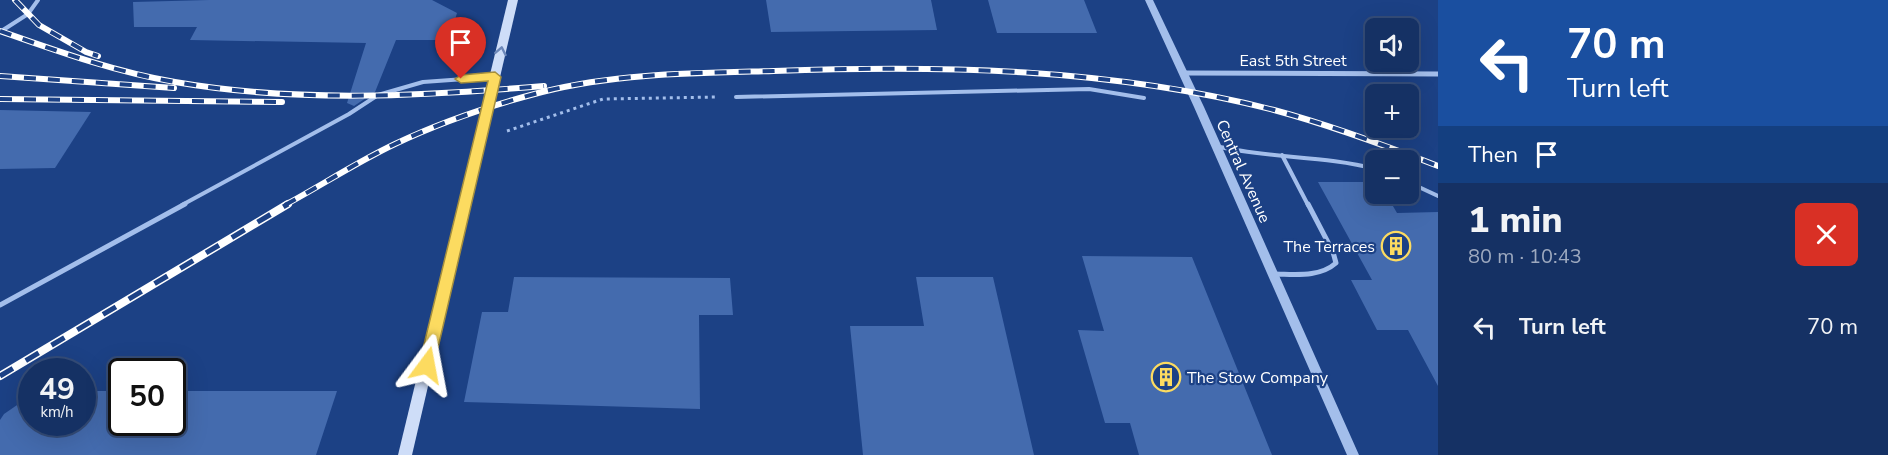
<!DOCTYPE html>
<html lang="en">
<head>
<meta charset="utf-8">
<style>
  :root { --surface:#153164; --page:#1e396a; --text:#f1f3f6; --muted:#9da9bf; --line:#344c78 }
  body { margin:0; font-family:"Nunito Sans",sans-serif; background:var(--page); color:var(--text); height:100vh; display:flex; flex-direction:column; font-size:22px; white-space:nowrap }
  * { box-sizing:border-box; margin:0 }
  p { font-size:20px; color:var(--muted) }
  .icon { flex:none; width:33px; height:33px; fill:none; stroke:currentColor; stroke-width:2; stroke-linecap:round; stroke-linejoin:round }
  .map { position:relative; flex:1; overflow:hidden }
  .sheet { display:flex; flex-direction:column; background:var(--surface); width:450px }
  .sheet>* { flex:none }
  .top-card { background:#1a4fa0; color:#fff; overflow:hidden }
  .fabs { position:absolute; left:1365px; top:18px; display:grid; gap:12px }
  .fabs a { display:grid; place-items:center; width:54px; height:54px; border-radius:9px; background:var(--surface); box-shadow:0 6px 24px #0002,0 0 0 2px var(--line); font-size:30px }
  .speed { position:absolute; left:18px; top:358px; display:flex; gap:12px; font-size:30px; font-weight:700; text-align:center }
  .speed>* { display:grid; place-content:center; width:78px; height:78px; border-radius:50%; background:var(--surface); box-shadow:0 6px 24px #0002,0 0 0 2px var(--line); line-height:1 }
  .speed small { font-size:15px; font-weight:400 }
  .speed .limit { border:3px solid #111; border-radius:9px; background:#fff; color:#111 }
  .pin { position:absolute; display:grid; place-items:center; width:51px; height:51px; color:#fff; margin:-62px -26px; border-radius:50% 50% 50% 0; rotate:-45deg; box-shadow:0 0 6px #0007 }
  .pin .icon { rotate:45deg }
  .me { position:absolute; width:66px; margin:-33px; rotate:13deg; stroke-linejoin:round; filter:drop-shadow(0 0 4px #0008) }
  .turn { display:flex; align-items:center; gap:21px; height:126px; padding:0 30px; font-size:27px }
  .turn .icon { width:78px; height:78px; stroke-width:2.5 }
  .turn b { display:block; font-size:42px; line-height:51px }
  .then { display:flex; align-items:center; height:57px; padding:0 30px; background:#0003; gap:12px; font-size:22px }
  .round { display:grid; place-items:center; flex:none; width:63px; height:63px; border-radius:9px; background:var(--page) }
  .head { display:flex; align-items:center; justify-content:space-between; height:102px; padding:0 30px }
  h1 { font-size:36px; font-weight:800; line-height:45px }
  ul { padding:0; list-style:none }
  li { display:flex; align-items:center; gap:18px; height:84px; padding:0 30px }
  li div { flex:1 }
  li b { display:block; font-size:22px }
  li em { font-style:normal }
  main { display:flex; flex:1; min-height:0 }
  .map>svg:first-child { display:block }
  .building { fill:#446bae }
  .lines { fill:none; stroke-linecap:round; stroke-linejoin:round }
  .path { stroke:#a3beeb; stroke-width:3; stroke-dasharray:3 4; stroke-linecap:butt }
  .service-far1 { stroke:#a3beeb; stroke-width:4 }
  .service { stroke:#a3beeb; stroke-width:5 }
  .minor { stroke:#a3beeb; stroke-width:5 }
  .tertiary { fill:#a3beeb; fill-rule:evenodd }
  .secondary { fill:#ceddf8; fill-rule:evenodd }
  .rail-far1-casing { stroke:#fff; stroke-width:6 }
  .rail-casing { stroke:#fff; stroke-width:8 }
  .rail-far1 { stroke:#1c4185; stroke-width:4; stroke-dasharray:12; stroke-linecap:butt }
  .rail { stroke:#1c4185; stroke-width:5; stroke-dasharray:15; stroke-linecap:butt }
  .oneway { stroke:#6c87b9 }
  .route { fill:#fcdb60; stroke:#a48e3e; stroke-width:1.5 }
  .labels { text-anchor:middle; stroke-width:4.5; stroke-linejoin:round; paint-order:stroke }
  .street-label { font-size:16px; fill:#fff; stroke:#1c4185 }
  .poi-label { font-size:16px; fill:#fff; stroke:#1c4185; text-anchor:end }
</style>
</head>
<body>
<main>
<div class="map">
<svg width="1438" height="455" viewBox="0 0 1438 455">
  <rect width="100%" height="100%" fill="#1c4185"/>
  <g class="building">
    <path d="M209,0H432L457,13L449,40H396L375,92L354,106L347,103L366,43L190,40L197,27H134L133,2Z"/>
    <path d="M766,0H931L937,30L771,32Z"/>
    <path d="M988,0H1084L1097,33H997Z"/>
    <path d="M0,110L91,112L55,168L0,169Z"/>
    <path d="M1318,182H1376V194H1386L1397,213L1438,212V386L1408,330H1377L1351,280H1372Z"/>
    <path d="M1082,256L1192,257L1272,455H1139L1130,423H1105L1078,330L1104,331Z"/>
    <path d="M514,277L730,278L733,315H699L700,409L464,402L482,312H508Z"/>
    <path d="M916,277H993L1034,455H863L850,326H924Z"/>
    <path d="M82,391H122V423H172V391H337L316,455H0V420L4,414L20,403L32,402V423H82Z"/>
  </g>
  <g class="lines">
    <path class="path" d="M507,131L603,99L716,97"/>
    <g class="service-far1">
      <path d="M0,32L28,14L38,0"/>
      <path d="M736,97L1089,89L1144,98"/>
      <path d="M1216,146C1269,159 1323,155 1376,169"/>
      <path d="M1282,155L1308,205"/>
      <path d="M1408,182L1438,196"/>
      <path d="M182,205L349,114L378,95L423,82L493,77"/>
    </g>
    <g class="service">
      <path d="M1273,274C1294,274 1319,278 1336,263L1333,252L1308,204"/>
      <path d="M0,305L185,204"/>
    </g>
    <path class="minor" d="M1183,73L1438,74"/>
    <path class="tertiary" d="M1145,0H1153L1204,107L1359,455H1347L1194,107Z"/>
    <path class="secondary" d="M508,0H518L412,455H398Z"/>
    <g class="rail-far1-casing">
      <g id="rail-far1">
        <path d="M15,0L39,25L86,52L98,56"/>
        <path d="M0,31C57,51 115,72 175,82C297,103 421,96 544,86"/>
        <path d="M0,76L174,88"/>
        <path d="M0,99L282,102"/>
        <path d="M285,205C322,185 357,162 395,144C441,122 492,105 542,92C617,73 696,73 774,71C942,65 1110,68 1274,110C1330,125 1384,145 1438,166"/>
      </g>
    </g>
    <g class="rail-casing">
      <path id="rail" d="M0,376L288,204"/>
    </g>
    <use href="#rail-far1" class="rail-far1"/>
    <use href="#rail" class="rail"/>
  </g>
  <defs><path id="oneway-chevron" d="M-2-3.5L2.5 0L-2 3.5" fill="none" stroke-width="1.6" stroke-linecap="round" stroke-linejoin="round" transform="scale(1.5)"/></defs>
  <use class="oneway" href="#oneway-chevron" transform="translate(501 51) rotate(-79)"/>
  <path class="route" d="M495,72L501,77L434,365L432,370L427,372L421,370L419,365L488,81L461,83L455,79L461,75Z"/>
  <defs>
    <g id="building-ring" transform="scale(1.5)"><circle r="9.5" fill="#1c4185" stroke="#fcdb60" stroke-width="1.5"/><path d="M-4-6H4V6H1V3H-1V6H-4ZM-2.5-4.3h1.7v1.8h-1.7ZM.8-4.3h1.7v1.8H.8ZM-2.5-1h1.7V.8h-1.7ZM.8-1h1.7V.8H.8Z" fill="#fcdb60"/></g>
  </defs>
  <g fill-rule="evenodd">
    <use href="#building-ring" x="1396" y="246"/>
    <use href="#building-ring" x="1166" y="377"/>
  </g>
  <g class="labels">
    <g class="street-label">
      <text x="1293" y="66">East 5th Street</text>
      <text transform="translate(1244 171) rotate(66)" y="6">Central Avenue</text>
    </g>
    <g class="poi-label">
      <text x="1375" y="252">The Terraces</text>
      <text x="1187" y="383" text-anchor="start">The Stow Company</text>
    </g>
  </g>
</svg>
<div class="fabs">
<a><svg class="icon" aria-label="sound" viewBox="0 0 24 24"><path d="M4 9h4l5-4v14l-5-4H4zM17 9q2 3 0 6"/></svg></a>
<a>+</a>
<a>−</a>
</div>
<div class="speed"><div>49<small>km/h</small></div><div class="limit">50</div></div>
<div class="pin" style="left:461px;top:79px;background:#d93025"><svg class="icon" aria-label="arrive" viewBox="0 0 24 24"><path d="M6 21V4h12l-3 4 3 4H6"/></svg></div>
<svg class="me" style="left:427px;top:365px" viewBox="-20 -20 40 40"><path d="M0-17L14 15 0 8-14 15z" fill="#fcdb60" stroke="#fff" stroke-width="4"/></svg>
</div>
<section class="sheet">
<div class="top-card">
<div class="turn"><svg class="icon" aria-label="left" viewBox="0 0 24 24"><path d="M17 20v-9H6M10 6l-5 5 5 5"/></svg><div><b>70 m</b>Turn left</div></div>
<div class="then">Then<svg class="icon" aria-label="arrive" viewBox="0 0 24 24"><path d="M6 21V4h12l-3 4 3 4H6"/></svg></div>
</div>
<div class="head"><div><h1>1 min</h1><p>80 m · 10:43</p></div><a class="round" style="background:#d93025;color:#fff"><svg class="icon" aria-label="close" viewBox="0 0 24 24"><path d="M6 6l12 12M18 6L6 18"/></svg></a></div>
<ul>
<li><svg class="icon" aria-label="left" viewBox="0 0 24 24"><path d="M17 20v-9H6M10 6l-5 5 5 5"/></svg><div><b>Turn left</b></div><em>70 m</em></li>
</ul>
</section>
</main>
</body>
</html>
